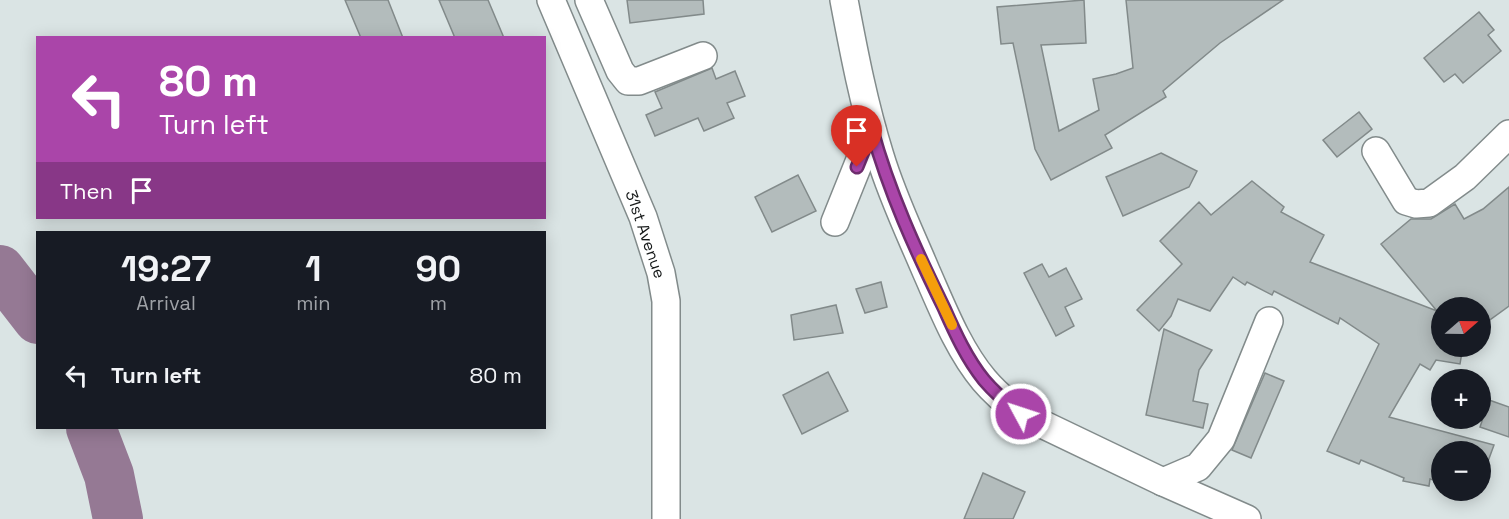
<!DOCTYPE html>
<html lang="en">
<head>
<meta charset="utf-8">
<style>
  :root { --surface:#171b24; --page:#242831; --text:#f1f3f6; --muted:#9ea1a6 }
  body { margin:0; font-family:"Space Grotesk",sans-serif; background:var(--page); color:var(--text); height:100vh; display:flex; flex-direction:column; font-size:22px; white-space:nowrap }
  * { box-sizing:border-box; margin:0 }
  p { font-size:20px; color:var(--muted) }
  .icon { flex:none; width:33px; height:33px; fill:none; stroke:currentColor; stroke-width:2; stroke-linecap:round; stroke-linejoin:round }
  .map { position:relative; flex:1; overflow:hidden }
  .sheet { position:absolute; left:36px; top:231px; width:510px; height:198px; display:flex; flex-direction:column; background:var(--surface); border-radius:0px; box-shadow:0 3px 15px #0003 }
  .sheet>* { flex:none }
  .banner { position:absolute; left:36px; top:36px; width:510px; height:183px; border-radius:0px; box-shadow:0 3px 15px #0003; background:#aa45a9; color:#fff; overflow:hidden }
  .needle { width:39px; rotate:70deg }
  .tools { position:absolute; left:1431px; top:297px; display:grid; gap:12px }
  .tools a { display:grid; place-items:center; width:60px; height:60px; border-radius:50%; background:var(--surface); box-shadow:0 3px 15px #0003; font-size:30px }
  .pin { position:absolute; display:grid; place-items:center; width:51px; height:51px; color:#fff; margin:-62px -26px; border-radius:50% 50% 50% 0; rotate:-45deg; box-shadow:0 0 6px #0007 }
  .pin .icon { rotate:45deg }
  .me { position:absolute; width:66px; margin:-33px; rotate:310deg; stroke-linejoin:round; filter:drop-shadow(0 0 4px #0008) }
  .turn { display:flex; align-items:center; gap:21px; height:126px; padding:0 24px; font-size:27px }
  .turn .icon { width:78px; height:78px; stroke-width:2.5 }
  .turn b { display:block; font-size:42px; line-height:51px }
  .then { display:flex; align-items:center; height:57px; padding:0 24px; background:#0003; gap:12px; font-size:22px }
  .eta { display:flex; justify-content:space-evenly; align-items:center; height:102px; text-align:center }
  .eta b { font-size:36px; font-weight:800; line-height:42px }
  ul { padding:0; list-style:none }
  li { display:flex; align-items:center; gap:18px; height:84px; padding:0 24px }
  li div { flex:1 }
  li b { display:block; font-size:22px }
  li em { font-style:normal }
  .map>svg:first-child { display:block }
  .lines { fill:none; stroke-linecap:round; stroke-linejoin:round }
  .river { stroke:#957994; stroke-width:50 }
  .building { fill:#b3bcbc; stroke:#828a8a; stroke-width:1.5 }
  .minor-casing { stroke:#828b8b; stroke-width:30 }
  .minor { stroke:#fff; stroke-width:27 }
  .route-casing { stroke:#6e2d6e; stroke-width:15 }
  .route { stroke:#aa45a9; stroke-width:10 }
  .slow { stroke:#f59e0b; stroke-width:10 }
  .labels { text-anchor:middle; stroke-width:6; stroke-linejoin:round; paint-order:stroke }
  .street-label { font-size:16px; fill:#151818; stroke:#fff }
</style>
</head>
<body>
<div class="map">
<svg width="1509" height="519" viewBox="0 0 1509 519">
  <rect width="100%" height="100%" fill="#dae4e4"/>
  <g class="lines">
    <g class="river">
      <path d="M0,270L38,319"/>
      <path d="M91,428L109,475L118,519"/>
    </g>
  </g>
  <g class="building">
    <path d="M345,0H388L403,38H361Z"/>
    <path d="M439,0H488L504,38H455Z"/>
    <path d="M627,0H703L704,14L630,23Z"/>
    <path d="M1084,0L1086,43L1041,45L1059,131L1099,110L1093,79L1116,74L1133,68L1126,0H1283L1220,43L1163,91L1166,97L1105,135L1112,148L1051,180L1035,149L1013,43L1001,44L997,7Z"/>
    <path d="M1479,12L1494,30L1488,35L1501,51L1463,83L1455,74L1444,82L1424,58Z"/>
    <path d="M712,68L716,79L735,71L745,96L727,103L734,118L704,131L698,118L655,136L646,115L662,108L655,92Z"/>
    <path d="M1359,112L1372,129L1337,157L1323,140Z"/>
    <path d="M1161,153L1197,171L1189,187L1123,216L1106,177Z"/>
    <path d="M798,175L816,211L772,232L755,197Z"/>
    <path d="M1252,181L1284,207L1281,212L1324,235L1310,262L1437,311L1381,244L1411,219H1431L1455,204L1464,219L1483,209L1509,187V306L1480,327V308H1442V346H1463L1460,364L1436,360L1430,370L1420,364L1389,417L1494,445L1480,483V452H1442V482L1430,479L1429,486L1403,481L1404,478L1361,460L1359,464L1327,451L1379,344L1340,318L1338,324L1274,291L1272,295L1247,282L1245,285L1233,277L1210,311L1178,299L1171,316L1159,331L1137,310L1182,264L1160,241L1199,202L1211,215Z"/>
    <path d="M1042,264L1049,277L1066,268L1082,299L1065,307L1074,326L1056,336L1024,273Z"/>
    <path d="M881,282L887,307L865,313L856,289Z"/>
    <path d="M836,305L843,333L794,340L791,315Z"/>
    <path d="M1164,329L1212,350L1199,370L1193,401L1208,404L1203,428L1146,415Z"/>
    <path d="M828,372L848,411L802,434L783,395Z"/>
    <path d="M1265,373L1284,381L1251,458L1232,450Z"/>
    <path d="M1489,400L1509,407V437L1480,427Z"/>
    <path d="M983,473L1025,492L1013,519H964Z"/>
  </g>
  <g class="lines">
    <g class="minor-casing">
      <g id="minor">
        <path d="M551,0L643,217L661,273L666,301V519"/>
        <path d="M589,0L620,71L628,81H639L703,56"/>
        <path d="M844,0C854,53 864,105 880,156C892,196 910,233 926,271C942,307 958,349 984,380C995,393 1008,404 1021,414L1163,482L1247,519"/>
        <path d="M1376,151L1406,201L1416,204L1429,203L1465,177L1509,134"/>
        <path d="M835,222L872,130"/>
        <path d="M1163,482L1198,467L1221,439L1269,321"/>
      </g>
    </g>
    <use href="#minor" class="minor"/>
  </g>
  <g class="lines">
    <g class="route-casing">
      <path id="route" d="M857,167L872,130C889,192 916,251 944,308C955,333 967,359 984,380C995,393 1008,404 1021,414"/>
    </g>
    <use href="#route" class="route"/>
    <path class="slow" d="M921,259L952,325"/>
  </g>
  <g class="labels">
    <g class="street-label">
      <text transform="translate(646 234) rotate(71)" y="6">31st Avenue</text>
    </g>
  </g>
</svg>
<div class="tools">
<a><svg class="needle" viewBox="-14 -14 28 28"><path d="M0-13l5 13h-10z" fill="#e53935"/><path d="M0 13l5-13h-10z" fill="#9ea1a6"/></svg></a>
<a>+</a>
<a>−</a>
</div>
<div class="pin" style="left:857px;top:167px;background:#d93025"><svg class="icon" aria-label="arrive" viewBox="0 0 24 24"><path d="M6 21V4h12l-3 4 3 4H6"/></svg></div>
<svg class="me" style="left:1021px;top:414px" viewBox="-20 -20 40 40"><circle r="17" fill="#aa45a9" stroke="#fff" stroke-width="3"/><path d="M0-11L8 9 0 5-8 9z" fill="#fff"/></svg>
<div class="banner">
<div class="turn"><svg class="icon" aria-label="left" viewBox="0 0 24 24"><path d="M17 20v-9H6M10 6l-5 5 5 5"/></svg><div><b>80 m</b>Turn left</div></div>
<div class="then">Then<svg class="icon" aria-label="arrive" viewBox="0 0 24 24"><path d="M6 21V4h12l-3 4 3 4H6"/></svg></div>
</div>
<section class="sheet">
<div class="eta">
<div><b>19:27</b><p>Arrival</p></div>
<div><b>1</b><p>min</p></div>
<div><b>90</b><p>m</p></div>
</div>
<ul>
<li><svg class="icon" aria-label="left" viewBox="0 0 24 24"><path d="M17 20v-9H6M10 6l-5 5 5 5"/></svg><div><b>Turn left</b></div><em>80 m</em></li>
</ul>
</section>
</div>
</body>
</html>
